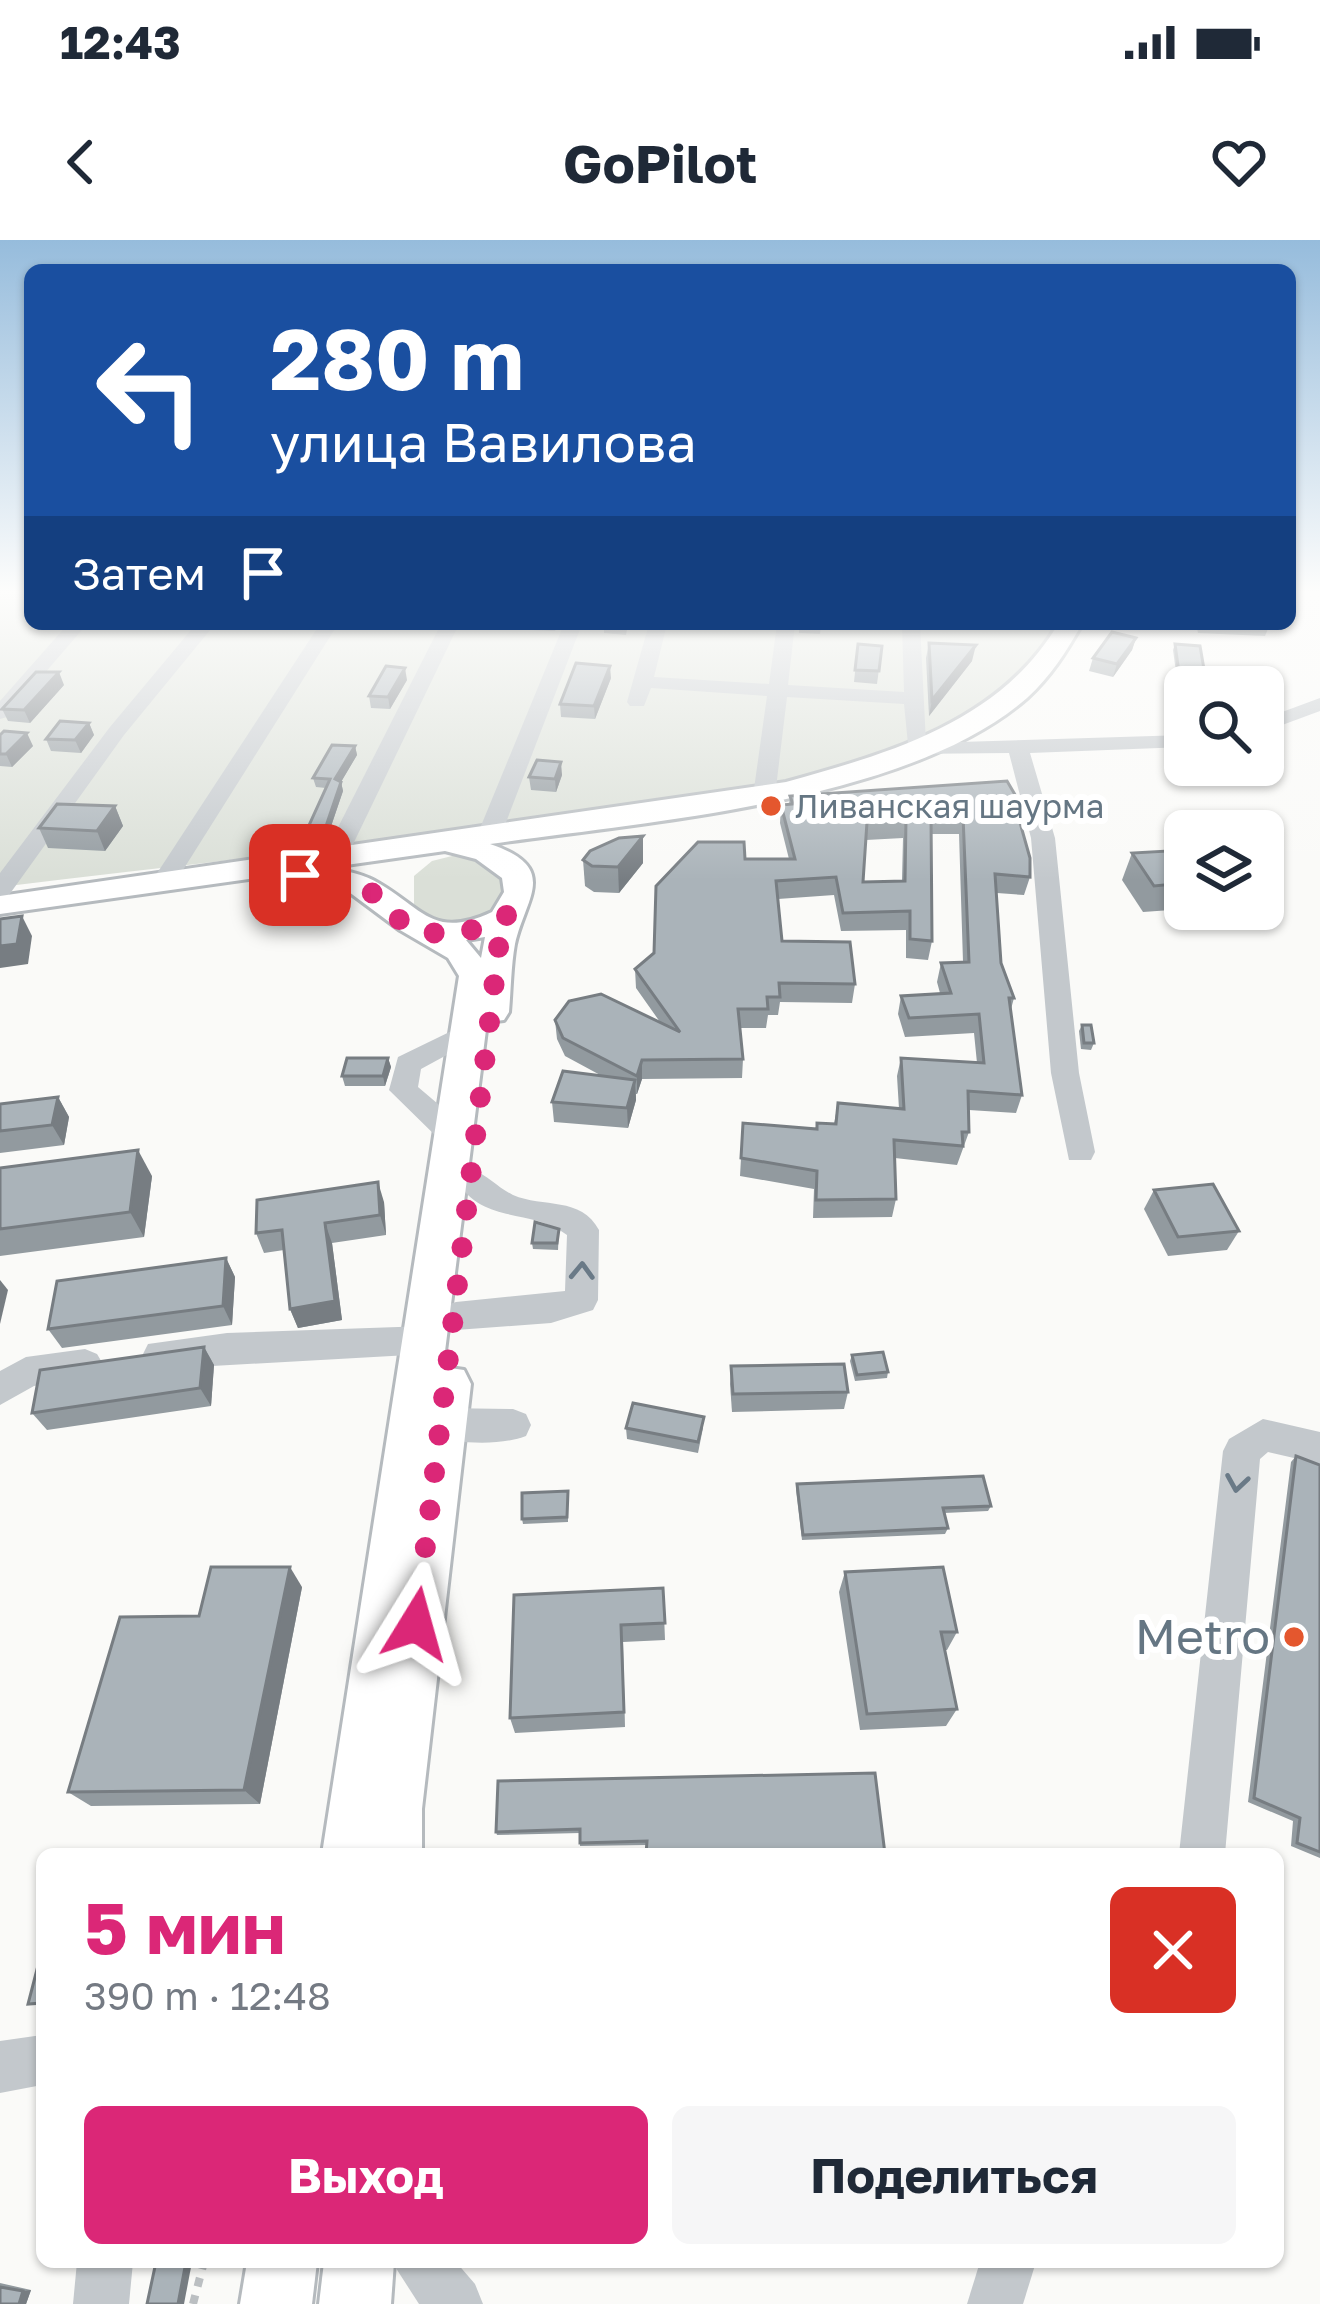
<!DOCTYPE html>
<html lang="ru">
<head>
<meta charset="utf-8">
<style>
  :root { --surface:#fff; --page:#f6f6f7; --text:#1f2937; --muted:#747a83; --accent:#db2777 }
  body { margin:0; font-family:"Golos Text",sans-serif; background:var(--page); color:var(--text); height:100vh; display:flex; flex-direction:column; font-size:45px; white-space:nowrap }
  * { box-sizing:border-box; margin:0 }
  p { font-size:39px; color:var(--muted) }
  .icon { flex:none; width:66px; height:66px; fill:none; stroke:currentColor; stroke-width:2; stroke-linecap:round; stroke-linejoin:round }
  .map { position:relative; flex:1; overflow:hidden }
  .drawer { position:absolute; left:36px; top:1608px; width:1248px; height:420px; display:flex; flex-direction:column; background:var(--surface); border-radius:18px; box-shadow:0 3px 9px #0004 }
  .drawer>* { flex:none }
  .banner { position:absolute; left:24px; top:24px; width:1272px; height:366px; border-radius:18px; box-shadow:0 3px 9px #0004; background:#1a4fa0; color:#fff; overflow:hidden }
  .fabs { position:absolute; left:1164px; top:426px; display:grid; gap:24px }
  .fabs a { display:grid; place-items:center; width:120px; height:120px; border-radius:18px; background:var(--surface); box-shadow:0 3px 9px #0004; font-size:60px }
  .pin { position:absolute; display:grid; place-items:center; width:102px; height:102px; color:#fff; margin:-51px; border-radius:24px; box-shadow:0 6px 18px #0006 }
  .me { position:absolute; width:132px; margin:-66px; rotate:8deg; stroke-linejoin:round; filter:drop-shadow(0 0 9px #0008) }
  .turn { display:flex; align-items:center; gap:42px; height:252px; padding:0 48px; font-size:54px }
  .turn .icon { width:156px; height:156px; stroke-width:2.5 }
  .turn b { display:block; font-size:84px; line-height:102px }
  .then { display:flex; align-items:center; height:114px; padding:0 48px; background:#0003; gap:24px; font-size:45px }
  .round { display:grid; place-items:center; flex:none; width:126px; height:126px; border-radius:18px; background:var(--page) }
  .headline { display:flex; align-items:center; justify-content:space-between; height:204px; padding:0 48px }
  h1 { font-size:72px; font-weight:700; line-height:90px; color:var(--accent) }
  .button { display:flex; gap:24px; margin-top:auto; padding:24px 48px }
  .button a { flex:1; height:138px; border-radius:18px; background:var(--accent); color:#fff; font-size:48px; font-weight:700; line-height:138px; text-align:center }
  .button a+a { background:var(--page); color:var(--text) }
  .status { display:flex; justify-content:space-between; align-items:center; height:84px; padding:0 60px; background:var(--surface); direction:ltr }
  .status svg { height:33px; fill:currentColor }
  header { display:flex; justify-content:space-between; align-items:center; height:156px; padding:0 48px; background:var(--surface); font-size:54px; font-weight:700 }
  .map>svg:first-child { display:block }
  .green { fill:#dadfd7 }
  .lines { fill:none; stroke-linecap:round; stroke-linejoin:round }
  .major-casing { stroke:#b5babe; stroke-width:6 }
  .path { stroke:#bbbfc2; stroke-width:8; stroke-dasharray:9 9; stroke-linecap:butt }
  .minor { fill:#c3c8cc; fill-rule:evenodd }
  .major { fill:#fff; fill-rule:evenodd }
  .wall { fill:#929a9f; fill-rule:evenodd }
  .shaded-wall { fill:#777d82 }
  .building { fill:#aab3b9; stroke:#777d82; stroke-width:3; fill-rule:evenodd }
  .oneway { stroke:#6a7a87 }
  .route { stroke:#db2777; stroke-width:21; stroke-dasharray:0 37.8 }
  .poi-dot { fill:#e4572e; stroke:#fff; stroke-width:4.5 }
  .labels { text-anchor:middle; stroke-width:12; stroke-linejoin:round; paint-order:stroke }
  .far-poi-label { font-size:33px; fill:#657683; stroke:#fff; text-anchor:start }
  .near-poi-label { font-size:48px; fill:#657683; stroke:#fff; text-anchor:end }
</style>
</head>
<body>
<div class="status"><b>12:43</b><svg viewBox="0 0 49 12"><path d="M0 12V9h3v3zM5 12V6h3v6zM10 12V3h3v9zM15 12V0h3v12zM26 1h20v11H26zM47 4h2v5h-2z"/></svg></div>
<header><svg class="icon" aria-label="back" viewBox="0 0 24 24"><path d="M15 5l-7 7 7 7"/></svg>GoPilot<svg class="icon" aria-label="heart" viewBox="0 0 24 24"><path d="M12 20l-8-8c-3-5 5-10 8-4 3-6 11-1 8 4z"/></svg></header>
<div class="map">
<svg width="1320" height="2064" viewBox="0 0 1320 2064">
  <rect width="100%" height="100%" fill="#fafaf8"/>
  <g class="green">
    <path d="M0,351H30V384H1057C1019,448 947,492 879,518C798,549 706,556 621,569C415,601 207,622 0,647Z"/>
    <path d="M456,615L474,616L504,632L505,662C480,684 438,695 414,664V636L432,621Z"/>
  </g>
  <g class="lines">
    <g class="major-casing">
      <g id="major">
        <path d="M1058,384H1082C1066,412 1051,436 1027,458C907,563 644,582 490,604C561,628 525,658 515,704C511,726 511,750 509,772L504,780L487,782L443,1127L464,1130L471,1144L422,1569V1614H322L459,736L448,718L400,690L349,652L294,642L292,633L0,674V656L786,542C890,513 1000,482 1058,384ZM445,611L476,619L502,638L504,652L492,672C434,699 424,670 380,644C364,634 344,630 325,628ZM485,697L481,718L466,700Z"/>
        <path d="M247,2022H317L312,2064H240Z"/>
        <path d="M324,2022H394L391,2064H319Z"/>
      </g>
    </g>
    <path class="path" d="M193,2064L204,2022"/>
    <g class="minor">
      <path d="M68,384H87L7,477L0,479V461Z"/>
      <path d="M196,384H215L124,495L9,655L0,657V633L110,487Z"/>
      <path d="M320,384H338L171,649H153L150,644Z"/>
      <path d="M441,384H459L345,621L333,628L325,626L321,621Z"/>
      <path d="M564,384H582L500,598L488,605L480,603L476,598Z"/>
      <path d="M649,384H667L654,437L769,444L777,384H795L788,445L904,452L902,384H920L926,503L1185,495V507L1030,513L1055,598L1079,833L1095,912L1091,920H1069L1051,833L1031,598L1009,513L909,514L904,464L787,457L775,556L764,563L756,561L753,556L767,456L651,448L644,466H630L627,462Z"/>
      <path d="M1320,458V471L1263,492V479Z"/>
      <path d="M468,783L478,786L482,792L478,798L421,829L418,847L464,886L468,894L464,902H442L389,850L398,817Z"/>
      <path d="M472,930C488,935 498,948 513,955C543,968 581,956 599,990L598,1060L593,1070L551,1083L456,1090L444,1086L439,1076L444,1066L456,1062L565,1051L567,995C533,968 483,985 457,941L461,933Z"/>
      <path d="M427,1086L439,1090L444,1100L439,1110L427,1114L160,1129L148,1124L143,1114L148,1104L227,1093Z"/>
      <path d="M85,1109L97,1114L103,1124L97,1134L34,1146L0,1165V1131L26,1117Z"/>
      <path d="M443,1168L513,1169L526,1174L531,1185L526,1196C500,1206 456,1204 430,1195L425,1184L430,1173Z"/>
      <path d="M1263,1179L1320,1192V1224L1268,1212L1260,1219L1225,1614H1179L1223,1211L1229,1199Z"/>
      <path d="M42,1795V1845L0,1853V1801Z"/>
      <path d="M77,2022H133L129,2064H73Z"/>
      <path d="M392,2022H456L475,2044L483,2064H419Z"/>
      <path d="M980,2022H1036L1023,2064H967Z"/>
    </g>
    <use href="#major" class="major"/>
  </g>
  <g class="wall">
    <path d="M531,384H558L555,391L532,390Z"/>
    <path d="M604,384H628L626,395L604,393Z"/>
    <path d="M799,384H821L820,394L799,393Z"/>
    <path d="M1196,384H1270L1265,396L1198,393Z"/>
    <path d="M1136,398L1132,410L1113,437L1089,431L1093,418Z"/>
    <path d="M929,403L972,421L929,476L926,418Z"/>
    <path d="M858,404L882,406L877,444L854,442Z"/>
    <path d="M1175,404L1205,435L1203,441L1177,439L1173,410Z"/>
    <path d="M611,438L595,479L561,477L560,464Z"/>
    <path d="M407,440L390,469L371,468L369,456Z"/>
    <path d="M64,445L30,483L8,481L2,469Z"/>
    <path d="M89,483L94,495L81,513L51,511L46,499Z"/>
    <path d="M0,495L33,506L12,527L0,526Z"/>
    <path d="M355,506L357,515L341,542L343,551L326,601L308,602L306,592L326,548L316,547L313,538Z"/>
    <path d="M562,535L556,552L531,550L529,537Z"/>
    <path d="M790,556L1017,558L1015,565L1030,637L1024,655L997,653L1001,723L1014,758L1011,769L1022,855L1016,873L969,870V892L957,925L895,918L896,959L892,977L813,978L814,949L740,936L743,883L816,889L834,884L838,863L899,869L897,836L901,818L977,823L974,793L905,797L898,774L901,756L940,753L937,742L941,723L963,722L959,594H931L932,701L928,720L906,718V690L841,691L834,655L778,659L782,701L855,744L852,763L780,762L778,775H768L766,788H740L743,819L742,838L642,839L637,854H636V860L628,888L554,882L552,862L602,836L565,816L557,799L555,780L660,782L636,748L635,729L654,713L745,619H789L780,583L781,565L789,564ZM903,598L902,641L863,642L866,600Z"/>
    <path d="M115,566L123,586L105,611L48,608L39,588Z"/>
    <path d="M643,596V623L619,653L594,652L585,646L583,620Z"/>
    <path d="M1185,610V669L1143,672L1122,640L1132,613Z"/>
    <path d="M1263,619L1277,637L1263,663Z"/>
    <path d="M1082,785L1094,803L1091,810L1081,809L1079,791Z"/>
    <path d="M388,818L391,827L385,846H345L342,836Z"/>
    <path d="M58,857L69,877L64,905L0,913V864Z"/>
    <path d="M0,928L152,936L144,997L0,1016Z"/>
    <path d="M1154,950L1239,991L1227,1010L1168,1016L1144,969Z"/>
    <path d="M384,962L386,995L332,1003L342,1080L298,1088L290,1069L284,1010L264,1013L256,993Z"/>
    <path d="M559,989L558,1010L533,1009L532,1003Z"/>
    <path d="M226,1018L235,1037L232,1085L62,1108L48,1089Z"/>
    <path d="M204,1107L214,1125L211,1166L47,1190L32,1173Z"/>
    <path d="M852,1115L888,1132L887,1138L855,1141L850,1121Z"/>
    <path d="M731,1126L848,1152L844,1169L732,1172L730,1144Z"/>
    <path d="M626,1188H703L698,1213L627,1199Z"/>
    <path d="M1296,1216L1320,1225V1618L1291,1606L1293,1581L1248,1562L1291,1222Z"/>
    <path d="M797,1244L991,1266L988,1271L944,1273L948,1288L945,1294L802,1300L796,1250Z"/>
    <path d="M568,1257V1282L523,1284L522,1279Z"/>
    <path d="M845,1332L957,1392L947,1410H944L957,1469L946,1486L860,1490L839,1352Z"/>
    <path d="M302,1347L260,1564L91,1566L68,1552L199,1376Z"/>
    <path d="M663,1348L665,1400L623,1402L625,1487L515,1493L510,1478Z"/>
    <path d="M875,1533L647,1605L580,1606V1593L497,1595L496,1592Z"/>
    <path d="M0,2043L31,2050L26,2064H0Z"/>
  </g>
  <g class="shaded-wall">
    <path d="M1136,398L1132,410L1113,437L1117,424Z"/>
    <path d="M976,405L972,421L929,476L932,460Z"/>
    <path d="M610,426L611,438L595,479L594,466Z"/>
    <path d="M405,428L407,440L390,469L388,457Z"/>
    <path d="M59,432L64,445L30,483L24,470Z"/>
    <path d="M89,483L94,495L81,513L75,500Z"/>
    <path d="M27,493L33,506L12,527L6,514Z"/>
    <path d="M355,506L357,515L341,542L343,551L326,601L324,592L335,539Z"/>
    <path d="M561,522L562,535L556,552L555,539Z"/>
    <path d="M115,566L123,586L105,611L97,591Z"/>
    <path d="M643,596V623L619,653L618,627Z"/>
    <path d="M22,676L32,696L28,724L0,728V706Z"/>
    <path d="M388,818L391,827L385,846L383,836Z"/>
    <path d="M642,820V839L637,854V836Z"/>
    <path d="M635,840L636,860L628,888L627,868Z"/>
    <path d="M58,857L69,877L64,905L52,885Z"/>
    <path d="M138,910L152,936L144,997L130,972Z"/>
    <path d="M378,942L384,962L386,995L380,975Z"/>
    <path d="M325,983L332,1003L342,1080L298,1088L290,1069Z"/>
    <path d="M226,1018L235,1037L232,1085L223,1066Z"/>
    <path d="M0,1040L8,1050L0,1084Z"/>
    <path d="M204,1107L214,1125L211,1166L200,1148Z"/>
    <path d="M290,1327L302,1347L260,1564L244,1550Z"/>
    <path d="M186,2022H192L184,2064H178Z"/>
    <path d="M31,2050L26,2064H19L23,2051Z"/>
  </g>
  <g class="building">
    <path d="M799,384H821V388L799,386Z"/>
    <path d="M1112,392L1136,398L1117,424L1093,418Z"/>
    <path d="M929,403L976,405L932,460Z"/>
    <path d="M858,404L882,406L879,431L855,430Z"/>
    <path d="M1175,404L1200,406L1205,435L1179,433Z"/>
    <path d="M576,423L610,426L594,466L560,464Z"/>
    <path d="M386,426L405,428L388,457L369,456Z"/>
    <path d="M36,432H59L24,470L2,469Z"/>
    <path d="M60,481L89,483L75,500L46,499Z"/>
    <path d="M4,491L27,493L6,514H0V495Z"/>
    <path d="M332,505L355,506L335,539L341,542L324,592H306L330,539L313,538Z"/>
    <path d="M537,520L561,522L555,539L529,537Z"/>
    <path d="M1007,541L1017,558H1013L1030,618V637L995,634L1001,723L1014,758H1009L1022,855L968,851L969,892H962L963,906L894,900L896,959L816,960L817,931L741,918L743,883L817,889V883L836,884L838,863L904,869L901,818L984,823L979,774L909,778L901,756L951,753L941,723L969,722L963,576H931L932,701L910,699V671L843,673L836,637L776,641L782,701L850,702L855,744L779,743L780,757H767L768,769H738L743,819L642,820L637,836L563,798L555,780L569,761L601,754L680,792L635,729L654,713L656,646L698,602H744L745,619H795L781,565L793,564L790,556ZM906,579L905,641L863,642L867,582Z"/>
    <path d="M57,564L115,566L97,591L39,588Z"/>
    <path d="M643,596L618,627L592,626L583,620L590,611L619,598Z"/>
    <path d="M1185,610V643L1154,646L1132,613Z"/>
    <path d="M1263,619L1277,637L1263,638Z"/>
    <path d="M22,676L17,704L0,706V679Z"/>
    <path d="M1082,785H1091L1094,803H1084Z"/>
    <path d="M347,818H388L383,836H342Z"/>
    <path d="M563,831L635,840L627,868L552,862Z"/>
    <path d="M58,857L52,885L0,891V864Z"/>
    <path d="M138,910L130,972L0,989V928Z"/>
    <path d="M378,942L380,975L325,983L335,1061L290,1069L282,990L256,993L257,960Z"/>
    <path d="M1213,944L1239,991L1178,997L1154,950Z"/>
    <path d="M535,982L559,989L557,1003H532Z"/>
    <path d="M226,1018L223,1066L48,1089L57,1041Z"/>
    <path d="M204,1107L200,1148L32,1173L40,1130Z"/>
    <path d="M883,1112L888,1132L857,1135L852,1115Z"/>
    <path d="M844,1124L848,1152L733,1154L731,1126Z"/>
    <path d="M633,1163L704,1177L698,1202L626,1188Z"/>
    <path d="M1296,1216L1320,1225V1612L1297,1603L1300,1578L1254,1558Z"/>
    <path d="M983,1236L991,1266L943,1268L948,1288L803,1295L797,1244Z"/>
    <path d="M568,1251L567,1277L522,1279V1253Z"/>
    <path d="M211,1327H290L244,1550L68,1552L120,1377L199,1376Z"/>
    <path d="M943,1327L957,1392H941L957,1469L867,1474L845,1332Z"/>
    <path d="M663,1348L665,1383L621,1385L624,1472L510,1478L514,1355Z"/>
    <path d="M875,1533L885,1614H646L647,1601L580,1603V1589L496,1592L498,1541Z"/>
    <path d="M41,1714L42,1763L28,1764Z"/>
    <path d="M156,2022H186L178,2064H147Z"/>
    <path d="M0,2047L23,2051L19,2064H0Z"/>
  </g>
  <defs><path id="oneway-chevron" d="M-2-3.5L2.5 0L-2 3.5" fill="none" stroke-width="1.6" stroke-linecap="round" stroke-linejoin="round" transform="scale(3)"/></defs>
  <g class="oneway">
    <use href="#oneway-chevron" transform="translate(582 1031) rotate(-88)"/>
    <use href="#oneway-chevron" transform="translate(1237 1243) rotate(99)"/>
  </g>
  <linearGradient id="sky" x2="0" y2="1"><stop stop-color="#96bcdc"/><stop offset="0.55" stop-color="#fdfdfc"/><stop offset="1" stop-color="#fdfdfc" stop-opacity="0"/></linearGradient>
  <rect width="1320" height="640" fill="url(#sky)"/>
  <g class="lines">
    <path class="route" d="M300,635C323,637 344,637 365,648C382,658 391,677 408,685C441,702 480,691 509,674L499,704L416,1384"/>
  </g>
  <g class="poi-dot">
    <circle cx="771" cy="566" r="12"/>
    <circle cx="1294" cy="1397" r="12"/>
  </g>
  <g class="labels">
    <g class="far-poi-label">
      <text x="795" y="578">Ливанская шаурма</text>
    </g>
    <g class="near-poi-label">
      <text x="1270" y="1414">Metro</text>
    </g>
  </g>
</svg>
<div class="fabs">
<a><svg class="icon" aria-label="search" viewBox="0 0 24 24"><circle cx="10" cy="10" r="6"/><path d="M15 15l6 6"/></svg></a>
<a><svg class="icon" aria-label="layers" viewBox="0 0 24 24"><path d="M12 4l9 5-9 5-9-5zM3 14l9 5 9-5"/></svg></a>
</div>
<div class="pin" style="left:300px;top:635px;background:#d93025"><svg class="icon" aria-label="arrive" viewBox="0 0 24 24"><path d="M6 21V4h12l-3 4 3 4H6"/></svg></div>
<svg class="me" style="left:416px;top:1384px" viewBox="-20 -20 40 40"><path d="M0-17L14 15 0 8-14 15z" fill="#db2777" stroke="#fff" stroke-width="4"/></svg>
<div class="banner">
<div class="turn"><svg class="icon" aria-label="left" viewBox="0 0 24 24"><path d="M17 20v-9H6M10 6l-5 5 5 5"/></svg><div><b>280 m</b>улица Вавилова</div></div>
<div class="then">Затем<svg class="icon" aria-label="arrive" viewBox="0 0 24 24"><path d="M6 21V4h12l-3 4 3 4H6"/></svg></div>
</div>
<section class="drawer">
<div class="headline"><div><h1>5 мин</h1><p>390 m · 12:48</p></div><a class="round" style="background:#d93025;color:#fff"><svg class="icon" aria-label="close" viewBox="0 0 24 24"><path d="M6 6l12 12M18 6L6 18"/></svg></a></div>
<div class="button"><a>Выход</a><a>Поделиться</a></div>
</section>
</div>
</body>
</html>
